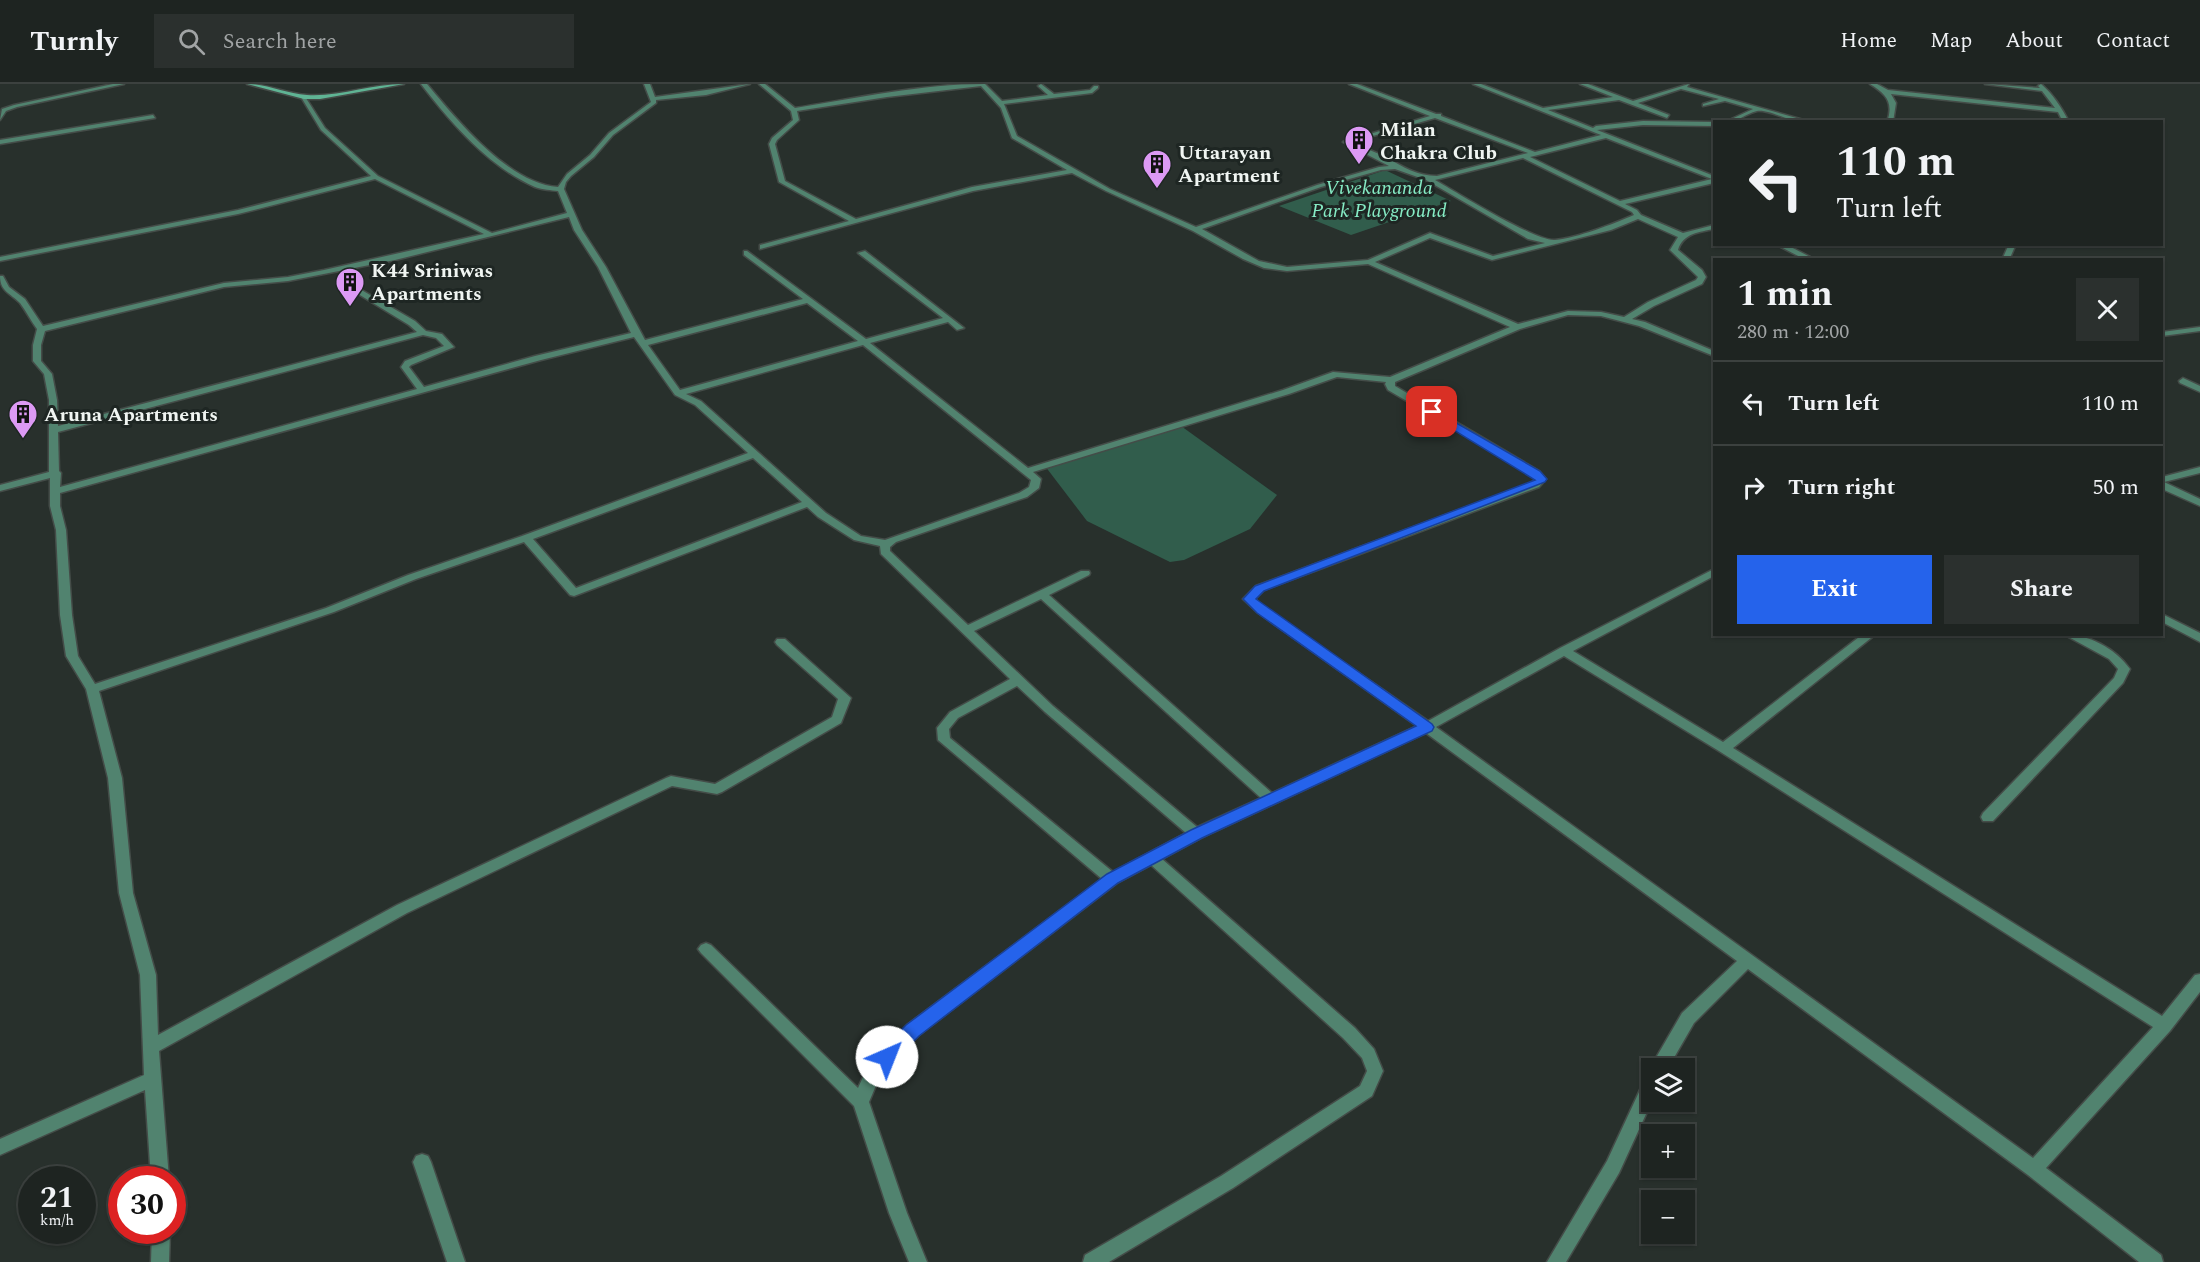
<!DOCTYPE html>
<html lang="en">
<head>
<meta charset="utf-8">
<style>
  :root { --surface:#1e2421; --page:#2b302e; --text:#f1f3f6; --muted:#a1a4a5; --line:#3c413f; --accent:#2563eb }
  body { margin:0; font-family:Spectral,serif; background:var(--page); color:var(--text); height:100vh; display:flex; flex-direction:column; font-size:22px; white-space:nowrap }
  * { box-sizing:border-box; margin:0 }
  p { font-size:20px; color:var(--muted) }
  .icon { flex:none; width:33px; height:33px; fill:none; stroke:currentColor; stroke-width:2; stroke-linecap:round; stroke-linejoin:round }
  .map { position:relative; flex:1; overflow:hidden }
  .sheet { position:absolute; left:1713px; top:174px; width:450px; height:378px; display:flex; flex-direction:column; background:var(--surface); border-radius:0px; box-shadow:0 2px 4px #0004,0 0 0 2px var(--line) }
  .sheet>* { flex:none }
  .hud { position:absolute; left:1713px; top:36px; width:450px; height:126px; border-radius:0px; box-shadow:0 2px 4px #0004,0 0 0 2px var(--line); background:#1e2421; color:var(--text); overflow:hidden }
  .controls { position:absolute; left:1641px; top:974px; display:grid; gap:12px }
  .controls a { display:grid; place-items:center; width:54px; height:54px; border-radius:0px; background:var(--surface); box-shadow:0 2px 4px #0004,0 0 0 2px var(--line); font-size:30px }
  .speed { position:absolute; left:18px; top:1082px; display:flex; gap:12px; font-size:30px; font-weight:700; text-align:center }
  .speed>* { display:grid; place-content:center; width:78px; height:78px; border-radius:50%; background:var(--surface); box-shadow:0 2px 4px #0004,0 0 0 2px var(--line); line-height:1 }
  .speed small { font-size:15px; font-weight:400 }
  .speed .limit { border:9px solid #d22; background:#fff; color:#111 }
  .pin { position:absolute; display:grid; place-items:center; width:51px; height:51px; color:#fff; margin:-26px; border-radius:12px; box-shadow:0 3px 9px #0006 }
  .me { position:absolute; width:66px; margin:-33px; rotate:44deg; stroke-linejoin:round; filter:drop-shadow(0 0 4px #0008) }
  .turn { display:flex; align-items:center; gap:21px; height:126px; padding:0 24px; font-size:27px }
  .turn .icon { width:78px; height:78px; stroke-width:2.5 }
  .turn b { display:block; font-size:42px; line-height:51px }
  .round { display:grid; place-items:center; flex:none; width:63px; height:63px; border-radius:0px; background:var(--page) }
  .head { display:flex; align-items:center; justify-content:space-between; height:102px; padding:0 24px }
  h1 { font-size:36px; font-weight:700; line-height:45px }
  .cta { display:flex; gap:12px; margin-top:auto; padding:12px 24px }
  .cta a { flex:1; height:69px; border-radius:0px; background:var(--accent); color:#fff; font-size:24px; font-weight:700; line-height:69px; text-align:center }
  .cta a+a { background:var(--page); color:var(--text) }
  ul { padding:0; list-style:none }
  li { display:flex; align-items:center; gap:18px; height:84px; padding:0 24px; border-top:2px solid var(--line) }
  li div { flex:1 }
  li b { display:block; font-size:22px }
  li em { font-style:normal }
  header { display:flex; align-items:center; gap:36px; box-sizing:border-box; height:84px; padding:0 30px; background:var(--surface); border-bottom:2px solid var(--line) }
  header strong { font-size:28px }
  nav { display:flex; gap:33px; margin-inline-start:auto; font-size:21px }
  .search { width:420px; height:54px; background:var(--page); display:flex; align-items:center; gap:15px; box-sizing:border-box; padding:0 21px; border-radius:0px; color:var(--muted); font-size:22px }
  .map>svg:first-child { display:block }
  .green { fill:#315d4c }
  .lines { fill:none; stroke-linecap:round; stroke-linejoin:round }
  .minor-casing { stroke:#444c48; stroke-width:3 }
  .secondary-casing { stroke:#444c48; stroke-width:3 }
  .minor { fill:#51836f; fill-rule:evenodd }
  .secondary { fill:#5fb494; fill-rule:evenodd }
  .route { fill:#2563eb; stroke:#184099; stroke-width:1.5 }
  .labels { text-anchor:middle; stroke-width:6; stroke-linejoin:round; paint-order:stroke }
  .far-poi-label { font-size:20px; font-weight:bold; fill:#f0f5f2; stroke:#1e2623; text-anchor:start }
  .far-park-label { font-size:20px; font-style:italic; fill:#86ecc5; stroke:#1e2623 }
</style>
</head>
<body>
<header>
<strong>Turnly</strong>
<div class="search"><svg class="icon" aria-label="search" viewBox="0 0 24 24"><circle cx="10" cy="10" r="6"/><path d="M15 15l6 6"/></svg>Search here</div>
<nav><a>Home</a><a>Map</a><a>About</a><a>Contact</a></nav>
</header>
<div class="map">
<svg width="2200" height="1178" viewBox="0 0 2200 1178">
  <rect width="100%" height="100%" fill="#28302c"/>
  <g class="green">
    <path d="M1385,86L1451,117L1351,151L1279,122Z"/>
    <path d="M1181,342L1277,411L1250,445L1184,476L1170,478L1087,437L1045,382Z"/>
  </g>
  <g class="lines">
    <g class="minor-casing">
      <g id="minor">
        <path d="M113,0H124L17,23L6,27L0,36L2,25L14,21Z"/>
        <path d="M421,0H427C457,36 509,100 558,103L567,90L590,71L609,49L651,18L644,0H650L655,13L750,0L706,11L656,16V19L613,51L594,73L571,92L566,98L564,105L582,146L606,183L645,256L803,215L744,171V167H747L866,255L943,234L858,169L865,167L964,244L957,246L948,238L870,259L1028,384L1283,306L1333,288L1390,293L1510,243L1368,180L1287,187L1264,184L1243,175L1193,147L1106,107L1072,89L973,107L760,165V161L849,137L779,98L769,60L772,54L793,36L791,27L759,0H765L795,24C858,14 922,0 985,0L1002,17L1048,11L1038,2L1041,0L1054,10L1090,6L1094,2H1098V4L1092,9L1004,20L1017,52L1110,105L1196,143L1317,101L1379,83L1389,82L1343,58L1430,32L1349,0H1357L1436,30H1441V32L1535,68L1601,51L1473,0H1481L1543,24L1613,13L1580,0H1588L1633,17L1689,0L1687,3L1807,37C1792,40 1770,25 1757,27C1745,30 1738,38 1725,38L1753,25L1725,17L1703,22V20L1719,15L1681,5L1638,19L1669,31L1667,34L1619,16L1548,26L1593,44L1596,42L1643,37L1714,38V42L1643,41L1597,46L1714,92V99L1625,120L1637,126L1641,131L1683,149L1714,141V145C1700,148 1683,149 1678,166L1702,186L1706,193L1702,200L1654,222L1632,235L1645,238L1714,267V272L1639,242L1601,232L1568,231L1520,245L1395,298V302L1539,387L1546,395L1539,403L1264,506L1255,515L1265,524L1428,637L1560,564L1714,485V492L1573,567L1723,658L1863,550H1876L1733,664L2162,932L2195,891L2200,890V908L2170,947L2046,1084L2161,1171L2163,1178H2139L2028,1091L1748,885L1694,939L1668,984L1652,985L1653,979L1682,929L1737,877L1426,649L1201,754L1162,775L1355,944L1374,965L1383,987L1372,1012L1233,1104L1109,1178H1083L1085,1171L1221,1092L1360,1002L1367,987L1362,974L1343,954L1151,781L1117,799L919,951L880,992L869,1018L907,1129L927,1178H909L889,1129L854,1022L701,869L698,865L701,861L706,859L711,861L858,1004L868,982L907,941L1102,795L938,656L937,644L950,628L1010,595L881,470L880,462L854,456L818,433L807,423L574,512L570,511L524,458L416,495L334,528L99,607L122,694L133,809L156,891L158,951L397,821L666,694L671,692L715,700L832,633L838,615L777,561L775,558L777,555H785L851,614L841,639L722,708L717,710L672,702L407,829L159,967L169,1095H151L145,1006L0,1071V1055L144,991L140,891L119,809L108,694L86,605L66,572L60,531L56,446L50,422V394L0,407V401L49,388V316L44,290L33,277V261L37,245C31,237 26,227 20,219C10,209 0,207 0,192H3L9,203L25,215L43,242L224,199L288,193L324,186L484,150L375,95L238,130L0,177V173L238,126L371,92L321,46L301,13L304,11L325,44L378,92L492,149L567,129L558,107C551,106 543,106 535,103C489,83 451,39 421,0ZM981,2L1001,24L1012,54L1067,86L972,103L856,135L785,97L775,60L777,56L799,36L797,27L887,13ZM1435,34L1528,69L1437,92C1418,92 1403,83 1387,74C1376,68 1363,64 1352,58ZM1606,54L1712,95L1620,117L1530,73ZM1523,74L1632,128L1634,131C1613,140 1577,154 1555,156C1536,158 1456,108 1435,96ZM1395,85L1426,96L1528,155L1545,159L1493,172L1430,149L1368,176L1287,183L1259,177L1202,145L1321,103L1381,86ZM569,133L574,146L598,183L631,249L535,272L424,303L409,283L411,281L454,263L442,250L426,247L415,237L358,204H355V208L409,241L417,248L58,342L57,316L52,290L41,277V261L45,247L224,203L288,197L395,176ZM1638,135L1678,153L1670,166L1698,193L1696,196L1648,218L1624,233L1601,228L1568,227L1518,240L1375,178L1430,154L1492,176L1611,146ZM807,219L858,257L680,306L648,261ZM423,251L436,254L444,262L405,277L401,283L417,305L60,403L61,389L59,387L58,348ZM634,253L675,311L695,321L748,369L522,452L408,491L326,524L95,600L78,572L72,531L66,446L60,422V409L541,276ZM863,261L1031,396L1029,403L1019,409L885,456L861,452L826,429L701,317L686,310ZM1337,293L1386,298L1385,300L1388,306L1533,391L1536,395L1531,399L1256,502L1243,515L1257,528L1417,642L1272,709L1049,511L1089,491L1090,489L1089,487H1081L968,541L890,467V463L896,458L1027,413L1039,404L1041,395L1033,388L1289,310ZM753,374L802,418L576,504L533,455ZM1041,515L1261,714L1197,743L1053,622L974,547ZM1564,572L1719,667L2153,943L2033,1074L1436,643ZM1017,602L1045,628L1186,749L1113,788L950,654L949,645L958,634Z"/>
        <path d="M1870,0H1877L1888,6L2055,24L2042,7L1985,0L2040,4L2038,2L2041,0C2052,9 2062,24 2069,38H2063L2058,28L1891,10L1896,19L1893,38H1887C1894,18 1886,10 1870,0Z"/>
        <path d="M153,31L155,34L0,60V56Z"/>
        <path d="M1775,160H1785L1816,176H1806Z"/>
        <path d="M2009,160H2016L2009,176H2002Z"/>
        <path d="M2200,243V247L2162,252V248Z"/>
        <path d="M2183,294L2200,302V308L2180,299L2179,297Z"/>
        <path d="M2200,383V389L2164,398L2200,415V422L2162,405V393Z"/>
        <path d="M2162,530L2200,549V558L2162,538Z"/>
        <path d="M2063,550C2088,550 2115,564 2130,585L2123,599L1993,737H1983L1981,733L1983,729L2114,594L2118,585L2109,575Z"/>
        <path d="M1652,991V1017L1619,1089L1566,1178H1547L1607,1077L1646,993Z"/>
        <path d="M422,1070L428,1072L431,1078L465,1178H447L413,1078L416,1072Z"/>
        <path d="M152,1146H170L169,1178H151Z"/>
      </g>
    </g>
    <g class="secondary-casing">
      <path id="secondary" d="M247,0C268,0 286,10 307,11C339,13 371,0 404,0L320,15H304Z"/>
    </g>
    <use href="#minor" class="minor"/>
    <use href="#secondary" class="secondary"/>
  </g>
  <path class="route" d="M1432,325L1540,387L1547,395L1545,398L1264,507L1256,515L1432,640L1434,643L1432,647L1202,754L1118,799L919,952L893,979L887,981L880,979L877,973L880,967L906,941L1107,790L1191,746L1416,642L1257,529L1243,515L1255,502L1535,396L1429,331L1427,328Z"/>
  <defs>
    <g id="building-pin" transform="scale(1.5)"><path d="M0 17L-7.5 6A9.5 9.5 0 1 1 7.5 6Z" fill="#dc99f4" stroke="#1e2623"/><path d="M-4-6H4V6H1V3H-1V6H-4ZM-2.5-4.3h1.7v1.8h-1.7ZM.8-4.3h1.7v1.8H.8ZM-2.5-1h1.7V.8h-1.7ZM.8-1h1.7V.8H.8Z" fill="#111"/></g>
  </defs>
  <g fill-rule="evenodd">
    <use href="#building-pin" x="1359" y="56"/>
    <use href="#building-pin" x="1157" y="80"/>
    <use href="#building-pin" x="350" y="198"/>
    <use href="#building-pin" x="23" y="330"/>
  </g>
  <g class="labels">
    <g class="far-poi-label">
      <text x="1380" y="52">Milan<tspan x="1380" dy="23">Chakra Club</tspan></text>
      <text x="1178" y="75">Uttarayan<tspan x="1178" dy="23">Apartment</tspan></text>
      <text x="371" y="193">K44 Sriniwas<tspan x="371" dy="23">Apartments</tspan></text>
      <text x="44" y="337">Aruna Apartments</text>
    </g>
    <g class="far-park-label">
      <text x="1379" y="110">Vivekananda<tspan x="1379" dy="23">Park Playground</tspan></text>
    </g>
  </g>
</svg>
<div class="controls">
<a><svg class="icon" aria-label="layers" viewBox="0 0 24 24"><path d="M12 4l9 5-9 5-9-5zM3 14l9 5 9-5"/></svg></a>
<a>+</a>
<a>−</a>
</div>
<div class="speed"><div>21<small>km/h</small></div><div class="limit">30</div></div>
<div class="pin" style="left:1432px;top:328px;background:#d93025"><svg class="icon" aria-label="arrive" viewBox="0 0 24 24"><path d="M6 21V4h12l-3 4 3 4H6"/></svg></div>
<svg class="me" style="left:887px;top:973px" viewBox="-20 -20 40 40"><circle r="19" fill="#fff"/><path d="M0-13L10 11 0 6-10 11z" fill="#2563eb"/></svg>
<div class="hud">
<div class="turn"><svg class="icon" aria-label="left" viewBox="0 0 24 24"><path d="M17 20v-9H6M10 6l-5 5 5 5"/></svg><div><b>110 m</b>Turn left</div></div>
</div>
<section class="sheet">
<div class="head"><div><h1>1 min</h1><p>280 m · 12:00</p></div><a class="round"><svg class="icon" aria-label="close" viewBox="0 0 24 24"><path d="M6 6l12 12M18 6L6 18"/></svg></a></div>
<ul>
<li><svg class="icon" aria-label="left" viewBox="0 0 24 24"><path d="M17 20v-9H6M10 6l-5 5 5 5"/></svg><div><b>Turn left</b></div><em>110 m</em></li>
<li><svg class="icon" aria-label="right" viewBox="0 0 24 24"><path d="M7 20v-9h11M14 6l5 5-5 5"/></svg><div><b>Turn right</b></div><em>50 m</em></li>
</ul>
<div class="cta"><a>Exit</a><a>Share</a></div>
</section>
</div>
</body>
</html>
